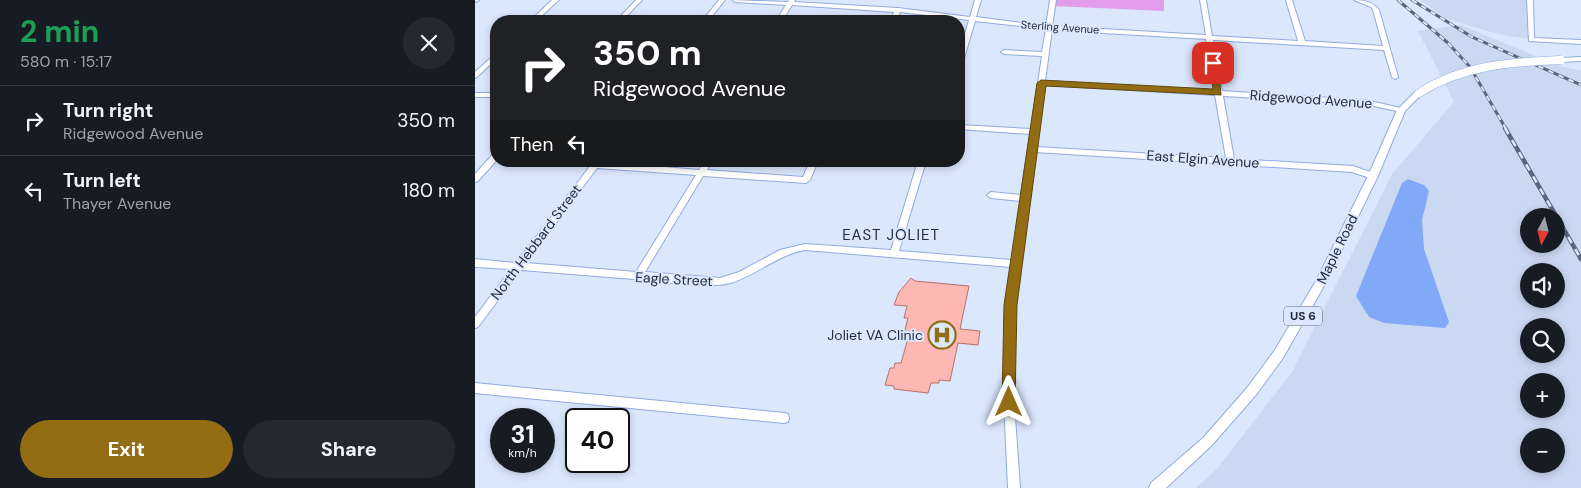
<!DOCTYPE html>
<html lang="en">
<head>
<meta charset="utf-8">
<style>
  :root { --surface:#171b24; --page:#242831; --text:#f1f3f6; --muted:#9ea1a6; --line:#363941; --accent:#926d14 }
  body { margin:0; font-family:"DM Sans",sans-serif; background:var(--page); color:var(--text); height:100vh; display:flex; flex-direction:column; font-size:19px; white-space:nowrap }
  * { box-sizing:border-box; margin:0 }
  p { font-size:16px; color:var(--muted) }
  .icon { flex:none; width:28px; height:28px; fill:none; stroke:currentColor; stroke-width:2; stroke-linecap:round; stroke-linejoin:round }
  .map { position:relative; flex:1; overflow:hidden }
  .panel { display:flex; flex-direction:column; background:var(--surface); width:475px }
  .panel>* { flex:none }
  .top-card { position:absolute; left:15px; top:15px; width:475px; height:152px; border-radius:20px; box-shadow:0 2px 8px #0003; background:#202124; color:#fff; overflow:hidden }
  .needle { width:32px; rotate:187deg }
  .controls { position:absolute; left:1045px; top:208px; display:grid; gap:10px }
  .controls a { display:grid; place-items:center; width:45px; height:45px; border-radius:50%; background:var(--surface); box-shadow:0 2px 8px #0003; font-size:25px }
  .speed { position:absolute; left:15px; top:408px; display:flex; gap:10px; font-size:25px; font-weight:700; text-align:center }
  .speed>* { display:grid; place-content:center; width:65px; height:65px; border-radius:50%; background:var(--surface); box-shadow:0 2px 8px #0003; line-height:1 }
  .speed small { font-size:12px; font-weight:400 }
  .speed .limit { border:2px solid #111; border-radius:8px; background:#fff; color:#111 }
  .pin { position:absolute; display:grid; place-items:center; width:42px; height:42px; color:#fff; margin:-21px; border-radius:10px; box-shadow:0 2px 8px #0006 }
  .me { position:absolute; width:55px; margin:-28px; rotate:0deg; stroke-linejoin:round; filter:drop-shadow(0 0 4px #0008) }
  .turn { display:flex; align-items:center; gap:18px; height:105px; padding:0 20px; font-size:22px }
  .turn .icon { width:65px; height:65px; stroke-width:2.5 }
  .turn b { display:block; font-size:35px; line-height:42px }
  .then { display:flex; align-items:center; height:48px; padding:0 20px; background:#0003; gap:10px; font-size:19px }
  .round { display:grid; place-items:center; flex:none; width:52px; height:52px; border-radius:26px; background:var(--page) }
  .head { display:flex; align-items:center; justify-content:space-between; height:85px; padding:0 20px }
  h1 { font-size:30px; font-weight:700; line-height:38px; color:#1e9e55 }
  .button { display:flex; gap:10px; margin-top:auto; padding:10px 20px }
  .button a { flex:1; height:58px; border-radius:30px; background:var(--accent); color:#fff; font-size:20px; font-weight:700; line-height:58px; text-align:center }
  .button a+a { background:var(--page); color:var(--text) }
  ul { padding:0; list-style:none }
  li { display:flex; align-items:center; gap:15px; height:70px; padding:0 20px; border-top:1px solid var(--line) }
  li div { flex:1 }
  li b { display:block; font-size:19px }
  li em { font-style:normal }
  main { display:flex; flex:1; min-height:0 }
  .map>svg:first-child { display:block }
  .built { fill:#cbd8f1; fill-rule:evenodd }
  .green { fill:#e29ceb }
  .water { fill:#80a9f8 }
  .building { fill:#feb8b3; stroke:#b3726f }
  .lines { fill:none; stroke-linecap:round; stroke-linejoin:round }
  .minor-casing { stroke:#90abe0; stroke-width:2 }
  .major-casing { stroke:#90abe0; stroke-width:2 }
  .minor { fill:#fff; fill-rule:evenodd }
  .major { fill:#fff; fill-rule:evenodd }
  .rail-far1-casing { stroke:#59657a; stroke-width:3 }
  .rail-casing { stroke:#59657a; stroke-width:4.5 }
  .rail-far1 { stroke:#dbe7fd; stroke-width:2; stroke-dasharray:5.5; stroke-linecap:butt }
  .rail { stroke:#dbe7fd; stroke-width:2.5; stroke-dasharray:7; stroke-linecap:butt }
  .major-bridge-casing { stroke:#90abe0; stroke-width:9; stroke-linecap:butt }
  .major-bridge { stroke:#fff; stroke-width:8 }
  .route { fill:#926d14; stroke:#5f470d }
  .labels { text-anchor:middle; stroke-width:4; stroke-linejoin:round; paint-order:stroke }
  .far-street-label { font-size:11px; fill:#212c41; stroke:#dbe7fd }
  .shield { fill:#dbe7fd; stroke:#596479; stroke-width:1 }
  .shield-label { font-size:12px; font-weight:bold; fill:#212c41 }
  .street-label { font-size:14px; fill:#212c41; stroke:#dbe7fd }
  .poi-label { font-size:14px; fill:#212c41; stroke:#dbe7fd; text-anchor:end }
  .neighbourhood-label { font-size:15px; letter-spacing:1px; fill:#212c41; stroke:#dbe7fd }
</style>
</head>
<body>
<main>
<section class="panel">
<div class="head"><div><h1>2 min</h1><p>580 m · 15:17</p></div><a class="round"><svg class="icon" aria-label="close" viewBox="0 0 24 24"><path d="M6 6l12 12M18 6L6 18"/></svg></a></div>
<ul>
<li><svg class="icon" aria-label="right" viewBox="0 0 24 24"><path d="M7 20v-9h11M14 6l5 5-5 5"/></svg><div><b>Turn right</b><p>Ridgewood Avenue</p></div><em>350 m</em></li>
<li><svg class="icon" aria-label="left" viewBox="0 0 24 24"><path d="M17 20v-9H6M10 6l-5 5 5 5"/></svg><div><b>Turn left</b><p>Thayer Avenue</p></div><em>180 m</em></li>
</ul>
<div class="button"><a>Exit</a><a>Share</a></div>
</section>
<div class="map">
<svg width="1106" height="488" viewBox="0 0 1106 488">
  <rect width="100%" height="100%" fill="#dbe7fd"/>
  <g class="built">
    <path d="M945,0H1054V39L1022,34L972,19Z"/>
    <path d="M986,25L1087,67L1106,70V488H721L741,470L817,372L917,174L979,102L943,31ZM1054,216H1081V244H1054ZM1054,271H1081V299H1054ZM1054,326H1081V354H1054ZM1054,381H1081V409H1054ZM1054,436H1081V464H1054Z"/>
  </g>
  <path class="green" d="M580,0H689V11L579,6Z"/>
  <path class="water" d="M933,179L949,185L954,191L947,220L949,249L974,322L970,328L909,323L894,317L881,296L927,183Z"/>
  <path class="building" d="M436,278L440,281L494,286L485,329L505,331L503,345L483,343L475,381L464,380V383H456L453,393L419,389V386L410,385L415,368H419L420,363H426L433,338H428L433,318H429L432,306L419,305L424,292Z"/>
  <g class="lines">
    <g class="minor-casing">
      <g id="minor">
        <path d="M0,0H4L1,2Z"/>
        <path d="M77,0H84L61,21H55Z"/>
        <path d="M161,0H167L147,21H141Z"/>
        <path d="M244,0H250L233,21H227Z"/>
        <path d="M257,0L313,2L314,0H320L319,2L423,8L495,17L500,0H506L501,17L571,26L575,0H581L577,26L731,35L725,0H731L737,36L823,41L811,0H817L830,41L908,46L898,10L896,7L879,0C889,0 898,2 904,10L923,77L922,78L920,79L917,77L909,50L738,40L747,91L890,100L926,108L930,110L926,112L890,104L748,96L759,159L878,166L901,174L902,176L898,179L877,172L560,152L540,305L539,402L545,488H533L529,402L530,305L536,267L330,250C302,255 282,275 255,283C235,289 189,281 166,280L163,281L159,279L46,270L3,327L0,328V317L36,269L0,267V259L41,263L119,161L224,170L229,161H237L232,170L328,177L335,161H343L335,180L331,183L228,176L170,272L245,278L264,272L305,250L330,244L416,250L443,161H451L424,251L537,260L546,201L516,198L512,195L516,192L546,195L555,134L484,129V125L556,129L567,56L529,54L526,52L529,50L567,52L571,29L500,21L487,65L484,67V55L494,20L425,12L421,21H415L419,12L317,5L307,21H301L311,5L260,2ZM577,30L731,39L740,91L570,81ZM569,85L740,95L751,158L561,147ZM122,168L221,175L161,272L51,263Z"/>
        <path d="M1052,0H1058L1059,38L1106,40V44L1054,41Z"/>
        <path d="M21,54V59L2,77L0,78V72L19,55Z"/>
        <rect x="0" y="93" width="21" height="4"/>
        <path d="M21,153V161L3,181L0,182V174L18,154Z"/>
        <path d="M0,383L309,413L313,414L314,418L313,422L309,423L0,393Z"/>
      </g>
    </g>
    <g class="major-casing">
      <g id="major">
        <path d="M1106,57V61L1086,62L1082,60L1086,58Z"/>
        <path d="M944,90L948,93L930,111L903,176L850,284L808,358L780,396L736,446L691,488H674L676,483L728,438L772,388L800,350L841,281L893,176L922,110L941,91Z"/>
      </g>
    </g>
    <use href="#minor" class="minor"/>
    <use href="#major" class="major"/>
    <g class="rail-far1-casing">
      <g id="rail-far1">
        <path d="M923,0L973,43L995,67L1031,129"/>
        <path d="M937,0L997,37L1106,85"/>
      </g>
    </g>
    <g class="rail-casing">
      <path id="rail" d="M1030,128L1106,259"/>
    </g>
    <use href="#rail-far1" class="rail-far1"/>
    <use href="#rail" class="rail"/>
    <g class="major-bridge-casing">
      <path id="major-bridge" d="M944,93C988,65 1035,62 1086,60"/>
    </g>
    <use href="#major-bridge" class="major-bridge"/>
  </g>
  <path class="route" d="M735,61L743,63L746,95L571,86L542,305L540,402L538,406L534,408L529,406L527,402L529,305L562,83L566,80L738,89Z"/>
  <defs>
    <g id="hospital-ring" transform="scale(1.4375)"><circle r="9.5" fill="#dbe7fd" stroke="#926d14" stroke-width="1.5"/><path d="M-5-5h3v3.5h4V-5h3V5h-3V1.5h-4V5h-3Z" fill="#926d14"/></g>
  </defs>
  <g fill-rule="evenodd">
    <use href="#hospital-ring" x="467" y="335"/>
  </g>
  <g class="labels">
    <g class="far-street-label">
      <text transform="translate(585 27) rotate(4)" y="4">Sterling Avenue</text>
    </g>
    <rect class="shield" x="809" y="306.5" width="38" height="19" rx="4"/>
    <g class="shield-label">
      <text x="828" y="320">US 6</text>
    </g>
    <g class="street-label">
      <text transform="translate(836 99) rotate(4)" y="5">Ridgewood Avenue</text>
      <text transform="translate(728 159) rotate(4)" y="5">East Elgin Avenue</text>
      <text transform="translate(61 242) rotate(-53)" y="5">North Hebbard Street</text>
      <text transform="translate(862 249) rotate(-64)" y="5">Maple Road</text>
      <text transform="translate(199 279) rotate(3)" y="5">Eagle Street</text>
    </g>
    <g class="poi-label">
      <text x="448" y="340">Joliet VA Clinic</text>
    </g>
    <g class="neighbourhood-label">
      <text x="416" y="240">EAST JOLIET</text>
    </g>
  </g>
</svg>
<div class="controls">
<a><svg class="needle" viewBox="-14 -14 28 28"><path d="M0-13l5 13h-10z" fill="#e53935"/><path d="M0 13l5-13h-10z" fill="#9ea1a6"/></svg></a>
<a><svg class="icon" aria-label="sound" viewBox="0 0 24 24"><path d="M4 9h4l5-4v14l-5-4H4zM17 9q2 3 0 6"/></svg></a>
<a><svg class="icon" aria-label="search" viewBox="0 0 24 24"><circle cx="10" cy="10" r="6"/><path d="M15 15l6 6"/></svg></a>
<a>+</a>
<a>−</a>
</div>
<div class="speed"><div>31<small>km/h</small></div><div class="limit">40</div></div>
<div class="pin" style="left:738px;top:63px;background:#d93025"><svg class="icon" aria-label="arrive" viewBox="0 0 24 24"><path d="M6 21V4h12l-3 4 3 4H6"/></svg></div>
<svg class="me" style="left:534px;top:402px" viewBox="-20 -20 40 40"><path d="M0-17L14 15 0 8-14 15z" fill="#926d14" stroke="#fff" stroke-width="4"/></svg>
<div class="top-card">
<div class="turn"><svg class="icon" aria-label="right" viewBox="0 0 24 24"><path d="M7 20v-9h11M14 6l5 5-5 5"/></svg><div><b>350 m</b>Ridgewood Avenue</div></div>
<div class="then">Then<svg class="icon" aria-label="left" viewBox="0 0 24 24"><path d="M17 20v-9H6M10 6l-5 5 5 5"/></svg></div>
</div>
</div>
</main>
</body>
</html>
